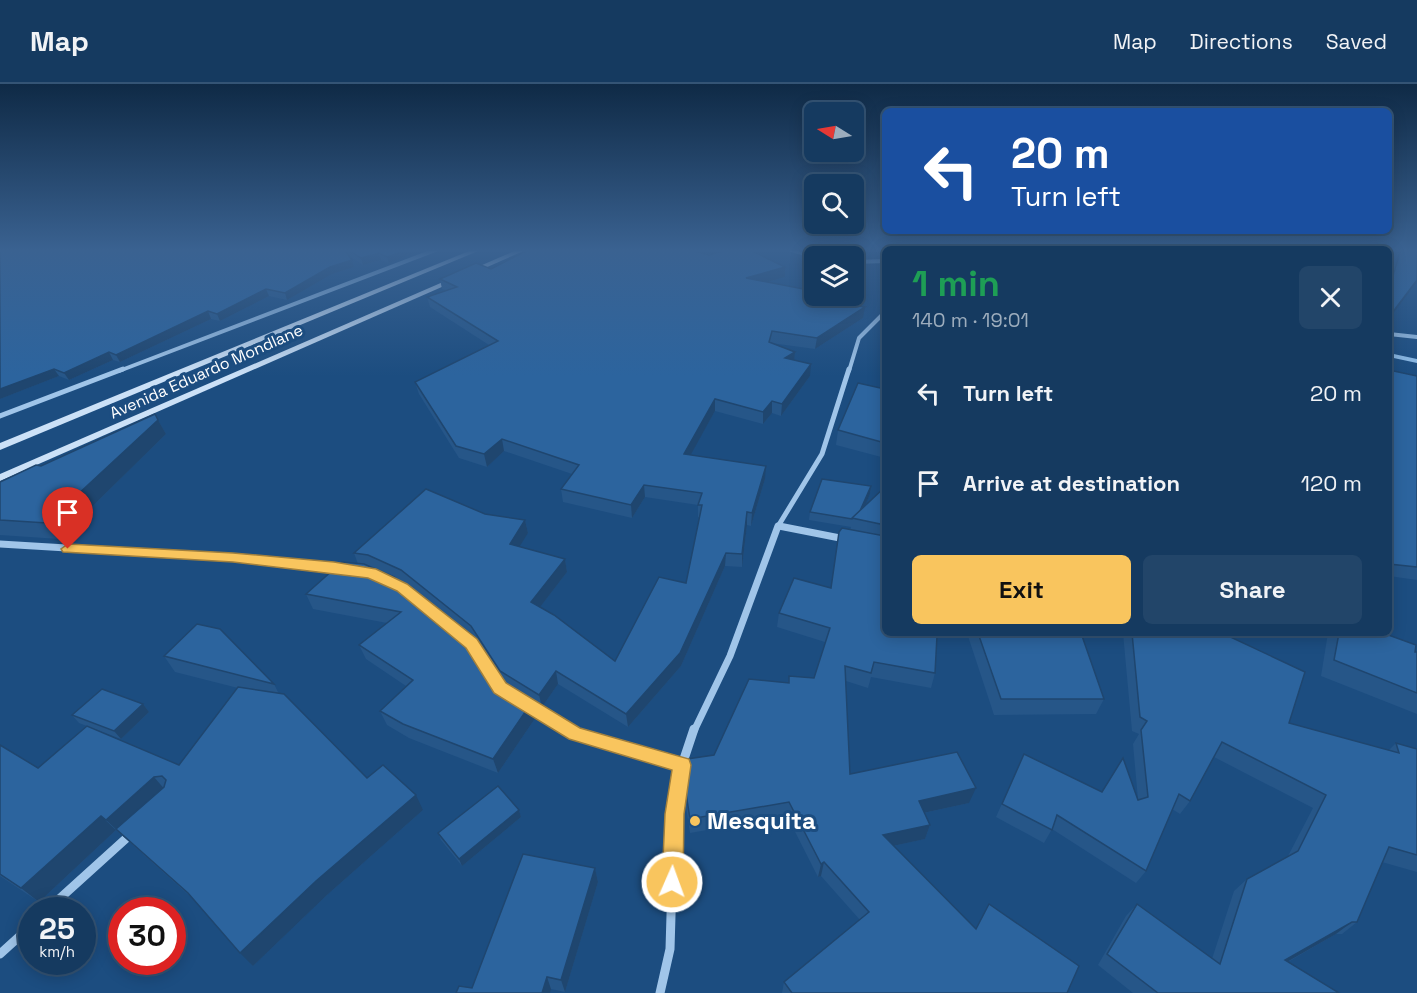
<!DOCTYPE html>
<html lang="en">
<head>
<meta charset="utf-8">
<style>
  :root { --surface:#153a60; --page:#224569; --text:#f1f3f6; --muted:#9dadbd; --line:#345475; --accent:#f9c55e }
  body { margin:0; font-family:"Space Grotesk",sans-serif; background:var(--page); color:var(--text); height:100vh; display:flex; flex-direction:column; font-size:22px; white-space:nowrap }
  * { box-sizing:border-box; margin:0 }
  p { font-size:20px; color:var(--muted) }
  .icon { flex:none; width:33px; height:33px; fill:none; stroke:currentColor; stroke-width:2; stroke-linecap:round; stroke-linejoin:round }
  .map { position:relative; flex:1; overflow:hidden }
  .sheet { position:absolute; left:882px; top:162px; width:510px; height:390px; display:flex; flex-direction:column; background:var(--surface); border-radius:9px; box-shadow:0 3px 15px #0003,0 0 0 2px var(--line) }
  .sheet>* { flex:none }
  .guide { position:absolute; left:882px; top:24px; width:510px; height:126px; border-radius:9px; box-shadow:0 3px 15px #0003,0 0 0 2px var(--line); background:#1a4fa0; color:#fff; overflow:hidden }
  .needle { width:39px; rotate:281deg }
  .tools { position:absolute; left:804px; top:18px; display:grid; gap:12px }
  .tools a { display:grid; place-items:center; width:60px; height:60px; border-radius:9px; background:var(--surface); box-shadow:0 3px 15px #0003,0 0 0 2px var(--line); font-size:30px }
  .speed { position:absolute; left:18px; top:813px; display:flex; gap:12px; font-size:30px; font-weight:700; text-align:center }
  .speed>* { display:grid; place-content:center; width:78px; height:78px; border-radius:50%; background:var(--surface); box-shadow:0 3px 15px #0003,0 0 0 2px var(--line); line-height:1 }
  .speed small { font-size:15px; font-weight:400 }
  .speed .limit { border:9px solid #d22; background:#fff; color:#111 }
  .pin { position:absolute; display:grid; place-items:center; width:51px; height:51px; color:#fff; margin:-62px -26px; border-radius:50% 50% 50% 0; rotate:-45deg; box-shadow:0 0 6px #0007 }
  .pin .icon { rotate:45deg }
  .me { position:absolute; width:66px; margin:-33px; rotate:2deg; stroke-linejoin:round; filter:drop-shadow(0 0 4px #0008) }
  .turn { display:flex; align-items:center; gap:21px; height:126px; padding:0 30px; font-size:27px }
  .turn .icon { width:78px; height:78px; stroke-width:2.5 }
  .turn b { display:block; font-size:42px; line-height:51px }
  .round { display:grid; place-items:center; flex:none; width:63px; height:63px; border-radius:9px; background:var(--page) }
  .overview { display:flex; align-items:center; justify-content:space-between; height:102px; padding:0 30px }
  h1 { font-size:36px; font-weight:800; line-height:45px; color:#1e9e55 }
  .cta { display:flex; gap:12px; margin-top:auto; padding:12px 30px }
  .cta a { flex:1; height:69px; border-radius:9px; background:var(--accent); color:#111; font-size:24px; font-weight:800; line-height:69px; text-align:center }
  .cta a+a { background:var(--page); color:var(--text) }
  ul { padding:0; list-style:none }
  li { display:flex; align-items:center; gap:18px; height:90px; padding:0 30px }
  li div { flex:1 }
  li b { display:block; font-size:22px }
  li em { font-style:normal }
  header { display:flex; align-items:center; gap:36px; box-sizing:border-box; height:84px; padding:0 30px; background:var(--surface); border-bottom:2px solid var(--line) }
  header strong { font-size:28px }
  nav { display:flex; gap:33px; margin-inline-start:auto; font-size:21px }
  .map>svg:first-child { display:block }
  .lines { fill:none; stroke-linecap:round; stroke-linejoin:round }
  .stream { fill:#93c1eb; fill-rule:evenodd }
  .minor-far3 { stroke:#a0c5e9; stroke-width:4 }
  .minor-far2 { stroke:#a0c5e9; stroke-width:5 }
  .minor-far1 { stroke:#a0c5e9; stroke-width:7 }
  .minor { stroke:#a0c5e9; stroke-width:9 }
  .secondary { fill:#cce1f7; fill-rule:evenodd }
  .wall { fill:#265688 }
  .shaded-wall { fill:#1f466f }
  .building { fill:#2c649e; stroke:#1f466f; stroke-width:1.5 }
  .route { fill:#f9c55e; stroke:#a2803d; stroke-width:1.5 }
  .poi-dot { fill:#f9c55e; stroke:#1c4d80; stroke-width:2 }
  .labels { text-anchor:middle; stroke-width:6; stroke-linejoin:round; paint-order:stroke }
  .far-street-label { font-size:16px; fill:#fff; stroke:#1c4d80 }
  .near-poi-label { font-size:24px; font-weight:bold; fill:#fff; stroke:#1c4d80; text-anchor:start }
</style>
</head>
<body>
<header>
<strong>Map</strong>
<nav><a>Map</a><a>Directions</a><a>Saved</a></nav>
</header>
<div class="map">
<svg width="1417" height="909" viewBox="0 0 1417 909">
  <rect width="100%" height="100%" fill="#1c4d80"/>
  <g class="lines">
    <g class="stream">
      <path d="M779,165H789L818,172L814,174Z"/>
      <path d="M885,175V179L854,180V176Z"/>
      <path d="M1389,269L1417,275V279L1389,273Z"/>
    </g>
    <g class="minor-far3">
      <path d="M1389,250L1417,253"/>
      <path d="M119,287L438,165"/>
      <path d="M849,287L859,254L885,228"/>
    </g>
    <g class="minor-far2">
      <path d="M0,332L123,285"/>
      <path d="M778,442L787,444"/>
      <path d="M777,444L822,370L849,285"/>
    </g>
    <g class="minor-far1">
      <path d="M779,442L845,455"/>
      <path d="M0,460L233,474L343,485"/>
      <path d="M462,552L471,559L498,601"/>
      <path d="M529,622L570,647"/>
      <path d="M694,647L730,572L778,442"/>
    </g>
    <g class="minor">
      <path d="M567,645L575,650L682,681"/>
      <path d="M47,826L131,750"/>
      <path d="M0,870L32,841"/>
      <path d="M660,909L670,865L674,730L682,681L694,645"/>
    </g>
    <g class="secondary">
      <path d="M474,165H483L0,366V359Z"/>
      <path d="M519,165H528L0,397V390Z"/>
    </g>
  </g>
  <g class="wall">
    <path d="M0,165H425L389,179L381,176L363,181L349,172L354,183L332,190L287,216L269,212L220,237L211,235L120,278L113,276L69,296L59,292L0,315Z"/>
    <path d="M1398,165H1417V198L1389,235V194Z"/>
    <path d="M709,171L785,183V193L768,198L847,214L846,220L863,234L815,265L771,259L795,268L794,276L810,292L781,332L772,329L763,340L715,327L690,371L765,395L751,442L747,441L742,483L725,482L681,582L628,643L558,600L542,623L504,600L475,555L406,499L372,484L536,633L498,689L409,654L387,641L380,627L406,602L366,575L359,561L387,539L313,525L306,510L358,480L354,469L485,430L525,436L528,449L519,462L565,475L567,488L540,523L615,577L686,499L700,434L698,433V421L645,413L632,434L563,418L561,405L572,390L504,367L487,383L459,374L419,310L415,298L489,261L430,223L427,213L445,206L442,205L440,195L491,185Z"/>
    <path d="M1389,286L1417,292V496L1389,492Z"/>
    <path d="M885,305V374L836,361L838,346Z"/>
    <path d="M158,336L166,350L59,455L0,451V398Z"/>
    <path d="M871,402L870,410L864,423L885,403V537L884,542L935,589L931,604L871,593L868,604L846,597L850,690L969,719L924,729L930,741L925,755L893,762L976,845L1067,909H782L784,898L860,836L821,792L818,793L787,732L690,749L684,710V696L714,671L788,599L789,592L814,594L825,558L777,543L779,529L831,504L851,443L809,436L810,428Z"/>
    <path d="M967,549H1081L1104,615L1096,630L994,631Z"/>
    <path d="M1123,549H1222L1289,639L1389,666L1396,659L1417,665V788L1382,778L1357,838L1342,850H1336L1288,878L1339,909H1133L1098,881L1126,832L1137,820L1212,875L1234,807L1247,795L1288,772L1313,724L1214,673L1190,717L1180,730L1172,725L1146,787L1136,799L1052,745L1044,759L996,733L1024,670L1102,708L1138,715L1133,660L1139,650L1132,647Z"/>
    <path d="M1328,549H1383L1417,568V630L1321,592Z"/>
    <path d="M164,572L274,600L279,610L367,694L423,726L327,811L253,882L193,815L116,746L39,818L0,792V661L38,684L179,681L238,604L175,588Z"/>
    <path d="M143,620L149,628L121,655L79,639L72,631Z"/>
    <path d="M519,726L521,733L462,782L441,756L438,749Z"/>
    <path d="M595,784L598,798L565,908L551,905L472,904Z"/>
  </g>
  <g class="shaded-wall">
    <path d="M408,165H425L389,179L387,173Z"/>
    <path d="M379,169L381,176L363,181L361,174Z"/>
    <path d="M352,176L354,183L332,190L287,216L285,209L330,183Z"/>
    <path d="M785,183V193L746,204V194Z"/>
    <path d="M1417,196V198L1389,235V233Z"/>
    <path d="M266,205L269,212L220,237L217,230Z"/>
    <path d="M865,223L863,234L815,265L817,254Z"/>
    <path d="M208,227L211,235L120,278L116,271Z"/>
    <path d="M109,268L113,276L69,296L64,289Z"/>
    <path d="M795,268L794,279L785,274Z"/>
    <path d="M811,280L810,292L781,332L782,320Z"/>
    <path d="M54,285L59,292L0,315V305Z"/>
    <path d="M715,315V327L684,383V370Z"/>
    <path d="M772,317V329L763,340V328Z"/>
    <path d="M158,336L166,350L59,455L47,439Z"/>
    <path d="M502,355L504,367L487,383L484,370Z"/>
    <path d="M766,382L765,395L751,442L752,429Z"/>
    <path d="M644,401L645,413L632,434L631,421Z"/>
    <path d="M871,402L870,410L859,436L857,435Z"/>
    <path d="M747,428V441L742,483V470Z"/>
    <path d="M525,436L528,449L513,473L510,460Z"/>
    <path d="M726,469L725,482L681,582L628,643L626,630Z"/>
    <path d="M565,475L567,488L534,531L531,518Z"/>
    <path d="M556,587L558,600L542,623L539,611Z"/>
    <path d="M532,618L536,633L498,689L493,675Z"/>
    <path d="M143,620L149,628L121,655L114,647Z"/>
    <path d="M154,693L167,708L121,750L106,736Z"/>
    <path d="M976,704L969,719L914,731L919,717Z"/>
    <path d="M416,711L423,726L327,811L253,882L240,869L316,797Z"/>
    <path d="M519,726L521,733L462,782L459,775Z"/>
    <path d="M101,732L116,746L39,818L21,804Z"/>
    <path d="M930,741L925,755L879,765L883,751Z"/>
    <path d="M824,778L821,792L818,793L821,780Z"/>
    <path d="M595,784L598,798L565,908L561,896Z"/>
    <path d="M1352,838L1336,850L1271,887L1285,876Z"/>
    <path d="M547,893L551,905L550,909H542Z"/>
  </g>
  <g class="building">
    <path d="M0,165H344L352,176L330,183L285,209L266,205L217,230L208,227L116,271L109,268L64,289L54,285L0,305Z"/>
    <path d="M346,165H408L387,173L379,169L361,174Z"/>
    <path d="M530,165H688L709,171L728,165H748L785,183L746,194L814,207V212H836L847,214L843,220L865,223L817,254L772,247L769,258L795,268L785,274L811,280L782,320L772,317L763,328L715,315L684,370L766,382L752,429L747,428L742,470L726,469L680,569L626,630L556,587L539,611L500,587L471,542L401,486L368,471L354,469L426,405L485,430L525,436L510,460L565,475L531,518L554,531L615,577L659,493L686,499L702,421H698L702,409L644,401L631,421L561,405L579,381L502,355L484,370L456,362L415,298L498,257L427,213L457,203L440,195L476,179L491,185Z"/>
    <path d="M1401,165H1417V196L1389,233V205Z"/>
    <path d="M1389,286L1417,292V483L1389,480Z"/>
    <path d="M858,299L885,305V359L838,346Z"/>
    <path d="M155,330L158,336L47,439L0,436V398L36,381L41,382Z"/>
    <path d="M822,395L871,402L860,427L852,435L810,428Z"/>
    <path d="M885,403V441L852,434Z"/>
    <path d="M842,444L885,452V535L883,542H885V549H924L937,552L935,589L874,578L871,589L845,582L850,690L957,668L976,704L919,717L930,741L883,751L976,845L989,820L1079,882L1067,909H792L784,898L869,828L824,778L821,780L789,718L690,735L684,696L687,675L714,671L749,595L789,599V592L814,594L830,544L779,529L794,494L831,504L839,448Z"/>
    <path d="M342,478L364,480L394,493L462,548L492,594L532,618L493,675L403,640L380,627L413,596L359,561L401,528L306,510Z"/>
    <path d="M197,540L220,545L274,600L164,572Z"/>
    <path d="M978,549H1081L1104,615H1001Z"/>
    <path d="M1132,549H1222L1305,588L1289,639L1399,669L1396,659L1417,665V771L1389,763L1357,838H1352L1285,876L1339,909H1158L1107,870L1137,820L1220,880L1247,795L1298,767L1326,711L1222,658L1190,717L1179,710L1146,787L1057,731L1052,746L1002,720L1024,670L1102,708L1123,674L1138,716L1148,713L1141,646L1147,637L1140,633Z"/>
    <path d="M1339,549H1383L1416,561L1415,568H1417V609L1334,576Z"/>
    <path d="M238,603L284,610L367,694L383,681L416,711L316,797L240,869L188,809L116,745L164,703L166,696L162,692L154,693L106,736L101,732L21,804L0,790V661L38,684L87,642L179,681Z"/>
    <path d="M102,605L143,620L114,647L72,631Z"/>
    <path d="M498,702L519,726L459,775L438,749Z"/>
    <path d="M523,770L595,784L561,896L547,893L542,909H456L459,902L472,904Z"/>
  </g>
  <linearGradient id="sky" x2="0" y2="1"><stop stop-color="#0f2a46"/><stop offset="0.57" stop-color="#3a6291"/><stop offset="1" stop-color="#3a6291" stop-opacity="0"/></linearGradient>
  <rect width="1417" height="292" fill="url(#sky)"/>
  <path class="route" d="M68,460L233,469L334,478L376,485L407,500L477,555L506,599L580,644L689,675L691,681L684,730L683,798L680,805L672,808L665,805L662,798L665,730L672,686L569,655L494,609L466,564L397,507L368,494L233,478L63,468L61,465Z"/>
  <circle class="poi-dot" cx="695" cy="737" r="6"/>
  <g class="labels">
    <g class="far-street-label">
      <text transform="translate(206 287) rotate(-24)" y="6">Avenida Eduardo Mondlane</text>
    </g>
    <g class="near-poi-label">
      <text x="707" y="745">Mesquita</text>
    </g>
  </g>
</svg>
<div class="tools">
<a><svg class="needle" viewBox="-14 -14 28 28"><path d="M0-13l5 13h-10z" fill="#e53935"/><path d="M0 13l5-13h-10z" fill="#9dadbd"/></svg></a>
<a><svg class="icon" aria-label="search" viewBox="0 0 24 24"><circle cx="10" cy="10" r="6"/><path d="M15 15l6 6"/></svg></a>
<a><svg class="icon" aria-label="layers" viewBox="0 0 24 24"><path d="M12 4l9 5-9 5-9-5zM3 14l9 5 9-5"/></svg></a>
</div>
<div class="speed"><div>25<small>km/h</small></div><div class="limit">30</div></div>
<div class="pin" style="left:68px;top:465px;background:#d93025"><svg class="icon" aria-label="arrive" viewBox="0 0 24 24"><path d="M6 21V4h12l-3 4 3 4H6"/></svg></div>
<svg class="me" style="left:672px;top:798px" viewBox="-20 -20 40 40"><circle r="17" fill="#f9c55e" stroke="#fff" stroke-width="3"/><path d="M0-11L8 9 0 5-8 9z" fill="#fff"/></svg>
<div class="guide">
<div class="turn"><svg class="icon" aria-label="left" viewBox="0 0 24 24"><path d="M17 20v-9H6M10 6l-5 5 5 5"/></svg><div><b>20 m</b>Turn left</div></div>
</div>
<section class="sheet">
<div class="overview"><div><h1>1 min</h1><p>140 m · 19:01</p></div><a class="round"><svg class="icon" aria-label="close" viewBox="0 0 24 24"><path d="M6 6l12 12M18 6L6 18"/></svg></a></div>
<ul>
<li><svg class="icon" aria-label="left" viewBox="0 0 24 24"><path d="M17 20v-9H6M10 6l-5 5 5 5"/></svg><div><b>Turn left</b></div><em>20 m</em></li>
<li><svg class="icon" aria-label="arrive" viewBox="0 0 24 24"><path d="M6 21V4h12l-3 4 3 4H6"/></svg><div><b>Arrive at destination</b></div><em>120 m</em></li>
</ul>
<div class="cta"><a>Exit</a><a>Share</a></div>
</section>
</div>
</body>
</html>
